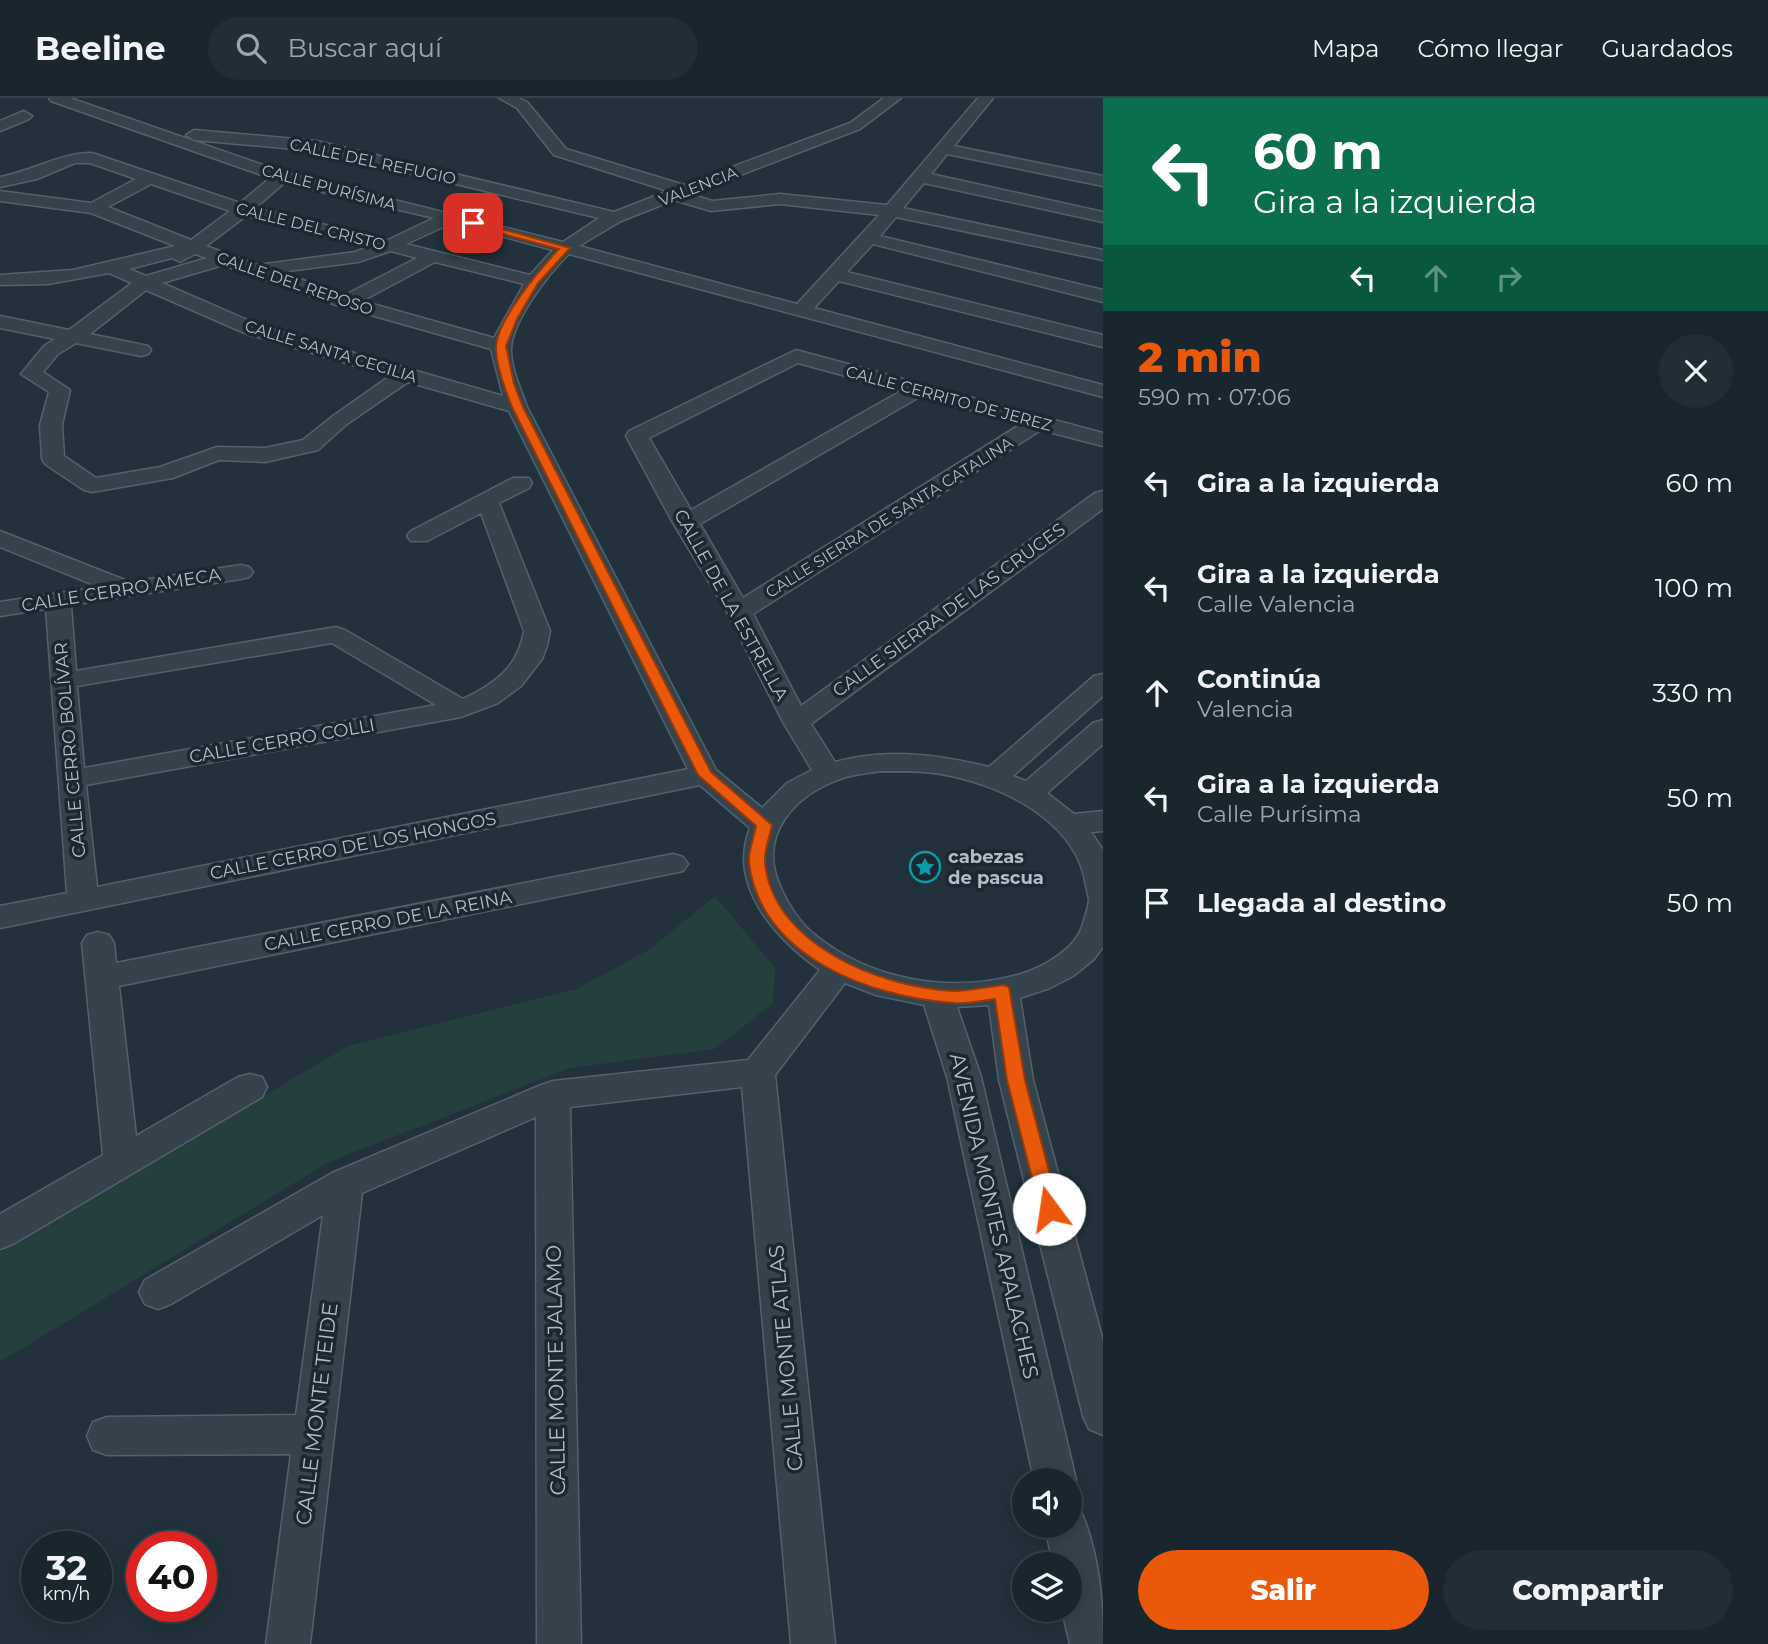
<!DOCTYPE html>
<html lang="es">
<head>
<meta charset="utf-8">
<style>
  :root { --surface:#19262d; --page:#222e35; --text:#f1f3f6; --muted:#9fa5aa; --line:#374349; --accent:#ea580c }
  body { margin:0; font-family:Montserrat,sans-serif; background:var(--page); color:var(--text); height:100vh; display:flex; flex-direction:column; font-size:26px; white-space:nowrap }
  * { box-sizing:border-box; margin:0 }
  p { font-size:23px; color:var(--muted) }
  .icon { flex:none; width:38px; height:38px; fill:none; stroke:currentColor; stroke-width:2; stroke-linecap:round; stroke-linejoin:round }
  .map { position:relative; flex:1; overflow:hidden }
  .panel { display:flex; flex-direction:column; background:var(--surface); width:665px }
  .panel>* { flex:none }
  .hud { background:#0b6e4f; color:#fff; overflow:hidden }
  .controls { position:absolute; left:1012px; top:1370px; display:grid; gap:14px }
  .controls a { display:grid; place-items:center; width:70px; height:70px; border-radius:50%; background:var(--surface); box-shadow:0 4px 18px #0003,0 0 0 2px var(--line); font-size:35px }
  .speed { position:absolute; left:21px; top:1433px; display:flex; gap:14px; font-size:35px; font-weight:700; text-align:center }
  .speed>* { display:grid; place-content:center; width:91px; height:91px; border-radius:50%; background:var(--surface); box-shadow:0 4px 18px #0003,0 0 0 2px var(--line); line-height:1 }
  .speed small { font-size:18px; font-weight:400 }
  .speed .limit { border:10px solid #d22; background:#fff; color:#111 }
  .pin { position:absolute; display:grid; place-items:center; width:60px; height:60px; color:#fff; margin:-30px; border-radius:14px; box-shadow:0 4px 10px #0006 }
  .me { position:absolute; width:77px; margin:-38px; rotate:346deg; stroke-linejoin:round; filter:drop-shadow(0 0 5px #0008) }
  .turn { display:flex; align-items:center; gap:24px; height:147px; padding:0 35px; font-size:32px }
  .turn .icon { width:91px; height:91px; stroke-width:2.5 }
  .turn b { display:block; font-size:49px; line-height:60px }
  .lanes { display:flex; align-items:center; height:66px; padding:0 35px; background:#0003; justify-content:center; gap:35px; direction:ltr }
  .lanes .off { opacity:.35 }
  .round { display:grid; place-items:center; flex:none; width:74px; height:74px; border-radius:37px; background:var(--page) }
  .headline { display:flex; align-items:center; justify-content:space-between; height:119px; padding:0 35px }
  h1 { font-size:42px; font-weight:800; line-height:52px; color:var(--accent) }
  .primary-button { display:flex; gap:14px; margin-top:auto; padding:14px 35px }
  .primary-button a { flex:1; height:80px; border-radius:42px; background:var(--accent); color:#fff; font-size:28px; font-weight:800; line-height:80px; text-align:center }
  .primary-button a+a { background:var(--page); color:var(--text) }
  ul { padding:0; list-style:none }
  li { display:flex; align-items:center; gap:21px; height:105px; padding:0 35px }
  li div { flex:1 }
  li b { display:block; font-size:26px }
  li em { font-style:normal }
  header { display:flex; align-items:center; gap:42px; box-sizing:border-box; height:98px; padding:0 35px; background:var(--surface); border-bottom:2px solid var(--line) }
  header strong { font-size:33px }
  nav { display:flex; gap:38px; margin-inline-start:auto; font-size:24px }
  .search { width:490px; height:63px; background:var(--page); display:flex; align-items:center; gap:18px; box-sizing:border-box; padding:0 24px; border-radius:38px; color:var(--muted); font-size:26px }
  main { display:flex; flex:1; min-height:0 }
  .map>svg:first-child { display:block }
  .green { fill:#243f3d }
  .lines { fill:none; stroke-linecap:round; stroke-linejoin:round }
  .minor-casing { stroke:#53616a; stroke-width:3 }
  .minor { fill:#35434d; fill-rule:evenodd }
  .route { fill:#ea580c; stroke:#983908; stroke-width:2 }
  .labels { text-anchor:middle; stroke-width:7; stroke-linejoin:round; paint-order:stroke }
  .far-street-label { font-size:16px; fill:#b1bec8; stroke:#1b2831 }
  .street-label { font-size:18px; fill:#b1bec8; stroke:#1b2831 }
  .poi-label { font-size:18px; font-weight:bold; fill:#b1bec8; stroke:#1b2831; text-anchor:start }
  .near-street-label { font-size:21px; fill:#b1bec8; stroke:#1b2831 }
</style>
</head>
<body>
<header>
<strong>Beeline</strong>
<div class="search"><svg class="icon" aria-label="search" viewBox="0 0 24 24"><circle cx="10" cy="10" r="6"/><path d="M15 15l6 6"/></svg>Buscar aquí</div>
<nav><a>Mapa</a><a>Cómo llegar</a><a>Guardados</a></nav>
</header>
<main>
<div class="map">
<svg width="1103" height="1546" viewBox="0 0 1103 1546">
  <rect width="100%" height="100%" fill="#21323c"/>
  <path class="green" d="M715,798L775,870L773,905L715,951L570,970L329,1064L0,1264V1154L348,948L577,891L650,851Z"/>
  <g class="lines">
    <g class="minor-casing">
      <g id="minor">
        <path d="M49,0H70L286,75L563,144L599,120L317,53L194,42L186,37L194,32L317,43L614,114L668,93L554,57L517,10L499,0H518L527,4L566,51L684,87L850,25L884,0H901L860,31L696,94L694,97L712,103L780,96L887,107L978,0H993L954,48L1103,78V88L947,56L931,76L1103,114V124L924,85L903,110L1103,152V162L896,119L880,138L1103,192V204L873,146L847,174L1103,237V249L839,183L814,210L1103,287V299L569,156C549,175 511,224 511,252C511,271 521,291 527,309L716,672L762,710L787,685L812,672L783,624L727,514L673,425L626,338L629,333L796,252L1103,335V348L1041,332L753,516L801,608L1095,395L1103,393V411L811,626L835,664C887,650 937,656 989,669L1094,578L1103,576V598L1013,678L1026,683L1093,625L1103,622V646L1047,695L1074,716L1103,713V733L1091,734L1103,752V849L1093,862L1073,878L1050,890L1020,900L1033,982L1103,1243V1337L1089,1331L1083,1318L999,982L989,907L957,909L981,979L1076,1382L1070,1396L1069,1382H1034L947,979L924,907L876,897L845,885L775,977L835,1546H791L742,989L570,1009L581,1546H537L536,1019L362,1095L310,1546H266L291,1356L107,1357L93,1352L87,1338L93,1324L107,1319L296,1317L323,1117L171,1206L158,1211L145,1206L139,1194L145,1182L332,1075L541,987L553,983L748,962L820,872C776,841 727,788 750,730L700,687L0,830V808L67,795L46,511L0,518V504L99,489L0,449V433L130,484L241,467L249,469L253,474L249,479L241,481L71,507L76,573L336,529L345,532L463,601C495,586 518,569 524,533L481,415L427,443H411L407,438L411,433L513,380H529L532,385L529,390L499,405L550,533L547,548L542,561L521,588L498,605L461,619L86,687L97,789L688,671L509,313L408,284L347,326L318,352L265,364L219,362L173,380L92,394L84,392L45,366L42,361L40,327L49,294L21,276L44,248L55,241L0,230V218L69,232L132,185L109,175L48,186L0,187V177L73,172L175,148L91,115L0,103V93L91,105L136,81L90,65H75L37,81L0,89V79C33,73 59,55 92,55L240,105L270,80L51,3ZM284,85L434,120L388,142L255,110ZM151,86L230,113L191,142L108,109ZM674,102L711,113L780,106L879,117L797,206L579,148L621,123ZM246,118L371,148L355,154L258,167L206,148ZM452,125L553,152L530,177L406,146ZM391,153L417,160L345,197L280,174L358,164ZM195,156L207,160L146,178L129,171L172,160L180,164ZM435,164L524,186L494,240L362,203ZM223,167L339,208L491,251L503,298L261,228L162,185ZM146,192L247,236L390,278L333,318L303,342L265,350L217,349L160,369L96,380L64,358L62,327L70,292L43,274L58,256L76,245L141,258L148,256L151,252L148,248L90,236ZM798,265L901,293L691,412L649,340ZM921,298L1021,326L743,500L700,426ZM332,545L436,607L84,670L77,588ZM882,673C907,673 932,673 956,679C1011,692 1078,727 1086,788C1087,792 1089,800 1089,803C1088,811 1084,821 1082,829C1074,852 1043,869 1021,876C952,896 871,883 815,837C800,825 789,808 781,790C756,737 795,695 846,679C857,676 870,675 882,673Z"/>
        <path d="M24,13L32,18L29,21L0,33V23Z"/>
        <path d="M673,756L683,759L688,766L683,773L119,888L136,1038L238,979L250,976L262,979L267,989L262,999L13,1146L0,1151V1116L103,1057L82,845L87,837L98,834L109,837L114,845L116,865Z"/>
        <path d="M1069,1408L1081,1413C1099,1456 1103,1501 1103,1546H1070L1062,1512H1069V1466H1053L1045,1428H1069Z"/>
      </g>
    </g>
    <use href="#minor" class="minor"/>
  </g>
  <path class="route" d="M473,123L570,150L538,185L517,221L506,248L514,286L523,309L711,674L772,727C770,738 764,752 765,764C772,847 882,890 954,893C970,893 987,889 1003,887L1009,889L1025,982L1059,1111L1056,1117L1049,1119L1043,1117L1040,1111L1007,982L995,901C981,903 966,906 953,905C870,899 761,859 749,765C748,754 754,739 756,728L698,677L512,309C505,291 497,270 496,251C495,224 541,170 559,151L470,127L468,125Z"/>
  <defs>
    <g id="sight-ring" transform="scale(1.575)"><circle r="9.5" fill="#1b2831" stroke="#0f9aa8" stroke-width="1.5"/><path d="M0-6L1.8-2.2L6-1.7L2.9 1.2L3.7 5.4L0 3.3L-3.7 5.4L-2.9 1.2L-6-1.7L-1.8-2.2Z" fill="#0f9aa8"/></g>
  </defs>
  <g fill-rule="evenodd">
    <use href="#sight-ring" x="925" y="769"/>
  </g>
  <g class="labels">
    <g class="far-street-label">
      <text transform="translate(373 63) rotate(12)" y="6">CALLE DEL REFUGIO</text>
      <text transform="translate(698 88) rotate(-21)" y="6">VALENCIA</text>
      <text transform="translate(329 89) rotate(15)" y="6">CALLE PURÍSIMA</text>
      <text transform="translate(311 128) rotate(14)" y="6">CALLE DEL CRISTO</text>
      <text transform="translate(295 185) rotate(19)" y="6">CALLE DEL REPOSO</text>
      <text transform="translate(331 253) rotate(17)" y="6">CALLE SANTA CECILIA</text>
      <text transform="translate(949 300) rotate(15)" y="6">CALLE CERRITO DE JEREZ</text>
      <text transform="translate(889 419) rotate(-32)" y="6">CALLE SIERRA DE SANTA CATALINA</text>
    </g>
    <g class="street-label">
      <text transform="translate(121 492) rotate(-9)" y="6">CALLE CERRO AMECA</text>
      <text transform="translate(731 507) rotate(61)" y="6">CALLE DE LA ESTRELLA</text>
      <text transform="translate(949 512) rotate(-36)" y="6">CALLE SIERRA DE LAS CRUCES</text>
      <text transform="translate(282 643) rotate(-10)" y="6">CALLE CERRO COLLI</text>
      <text transform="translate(70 652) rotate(-95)" y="6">CALLE CERRO BOLÍVAR</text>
      <text transform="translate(353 748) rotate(-11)" y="6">CALLE CERRO DE LOS HONGOS</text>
      <text transform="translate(388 823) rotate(-11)" y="6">CALLE CERRO DE LA REINA</text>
    </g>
    <g class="poi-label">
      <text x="948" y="765">cabezas<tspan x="948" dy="21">de pascua</tspan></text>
    </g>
    <g class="near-street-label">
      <text transform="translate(994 1118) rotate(77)" y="7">AVENIDA MONTES APALACHES</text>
      <text transform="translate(786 1260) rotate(-95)" y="7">CALLE MONTE ATLAS</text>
      <text transform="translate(556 1272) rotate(-91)" y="7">CALLE MONTE JALAMO</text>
      <text transform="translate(317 1316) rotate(-83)" y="7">CALLE MONTE TEIDE</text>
    </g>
  </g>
</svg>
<div class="controls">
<a><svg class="icon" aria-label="sound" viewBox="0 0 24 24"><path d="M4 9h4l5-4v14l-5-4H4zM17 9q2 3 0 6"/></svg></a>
<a><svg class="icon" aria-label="layers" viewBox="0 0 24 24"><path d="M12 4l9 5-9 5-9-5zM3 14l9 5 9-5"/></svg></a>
</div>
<div class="speed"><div>32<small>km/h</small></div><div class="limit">40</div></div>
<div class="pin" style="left:473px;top:125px;background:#d93025"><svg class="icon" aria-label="arrive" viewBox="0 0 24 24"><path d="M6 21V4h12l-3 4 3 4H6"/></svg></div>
<svg class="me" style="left:1049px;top:1111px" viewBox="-20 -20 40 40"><circle r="19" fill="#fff"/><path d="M0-13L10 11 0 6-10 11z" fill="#ea580c"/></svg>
</div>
<section class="panel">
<div class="hud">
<div class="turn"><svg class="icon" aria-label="left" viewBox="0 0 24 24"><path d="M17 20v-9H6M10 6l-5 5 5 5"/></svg><div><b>60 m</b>Gira a la izquierda</div></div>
<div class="lanes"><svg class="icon" aria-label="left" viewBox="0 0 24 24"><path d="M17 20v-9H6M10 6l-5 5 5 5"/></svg><svg class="icon off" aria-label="ahead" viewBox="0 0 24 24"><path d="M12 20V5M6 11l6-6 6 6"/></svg><svg class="icon off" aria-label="right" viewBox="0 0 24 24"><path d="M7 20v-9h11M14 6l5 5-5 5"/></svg></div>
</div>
<div class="headline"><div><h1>2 min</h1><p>590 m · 07:06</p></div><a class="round"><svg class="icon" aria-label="close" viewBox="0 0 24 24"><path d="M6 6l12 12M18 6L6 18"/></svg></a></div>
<ul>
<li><svg class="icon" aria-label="left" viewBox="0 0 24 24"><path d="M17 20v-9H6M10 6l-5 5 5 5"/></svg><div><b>Gira a la izquierda</b></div><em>60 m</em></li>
<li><svg class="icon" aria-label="left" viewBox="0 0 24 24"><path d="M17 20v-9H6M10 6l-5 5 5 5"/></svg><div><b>Gira a la izquierda</b><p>Calle Valencia</p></div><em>100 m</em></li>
<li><svg class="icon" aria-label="ahead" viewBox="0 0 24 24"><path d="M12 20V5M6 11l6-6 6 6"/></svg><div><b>Continúa</b><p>Valencia</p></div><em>330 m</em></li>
<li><svg class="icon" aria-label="left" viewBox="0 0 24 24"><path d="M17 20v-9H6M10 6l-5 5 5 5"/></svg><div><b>Gira a la izquierda</b><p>Calle Purísima</p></div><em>50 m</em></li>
<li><svg class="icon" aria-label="arrive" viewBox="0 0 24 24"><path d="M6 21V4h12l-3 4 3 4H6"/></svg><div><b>Llegada al destino</b></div><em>50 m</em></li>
</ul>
<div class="primary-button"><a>Salir</a><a>Compartir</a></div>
</section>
</main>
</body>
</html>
